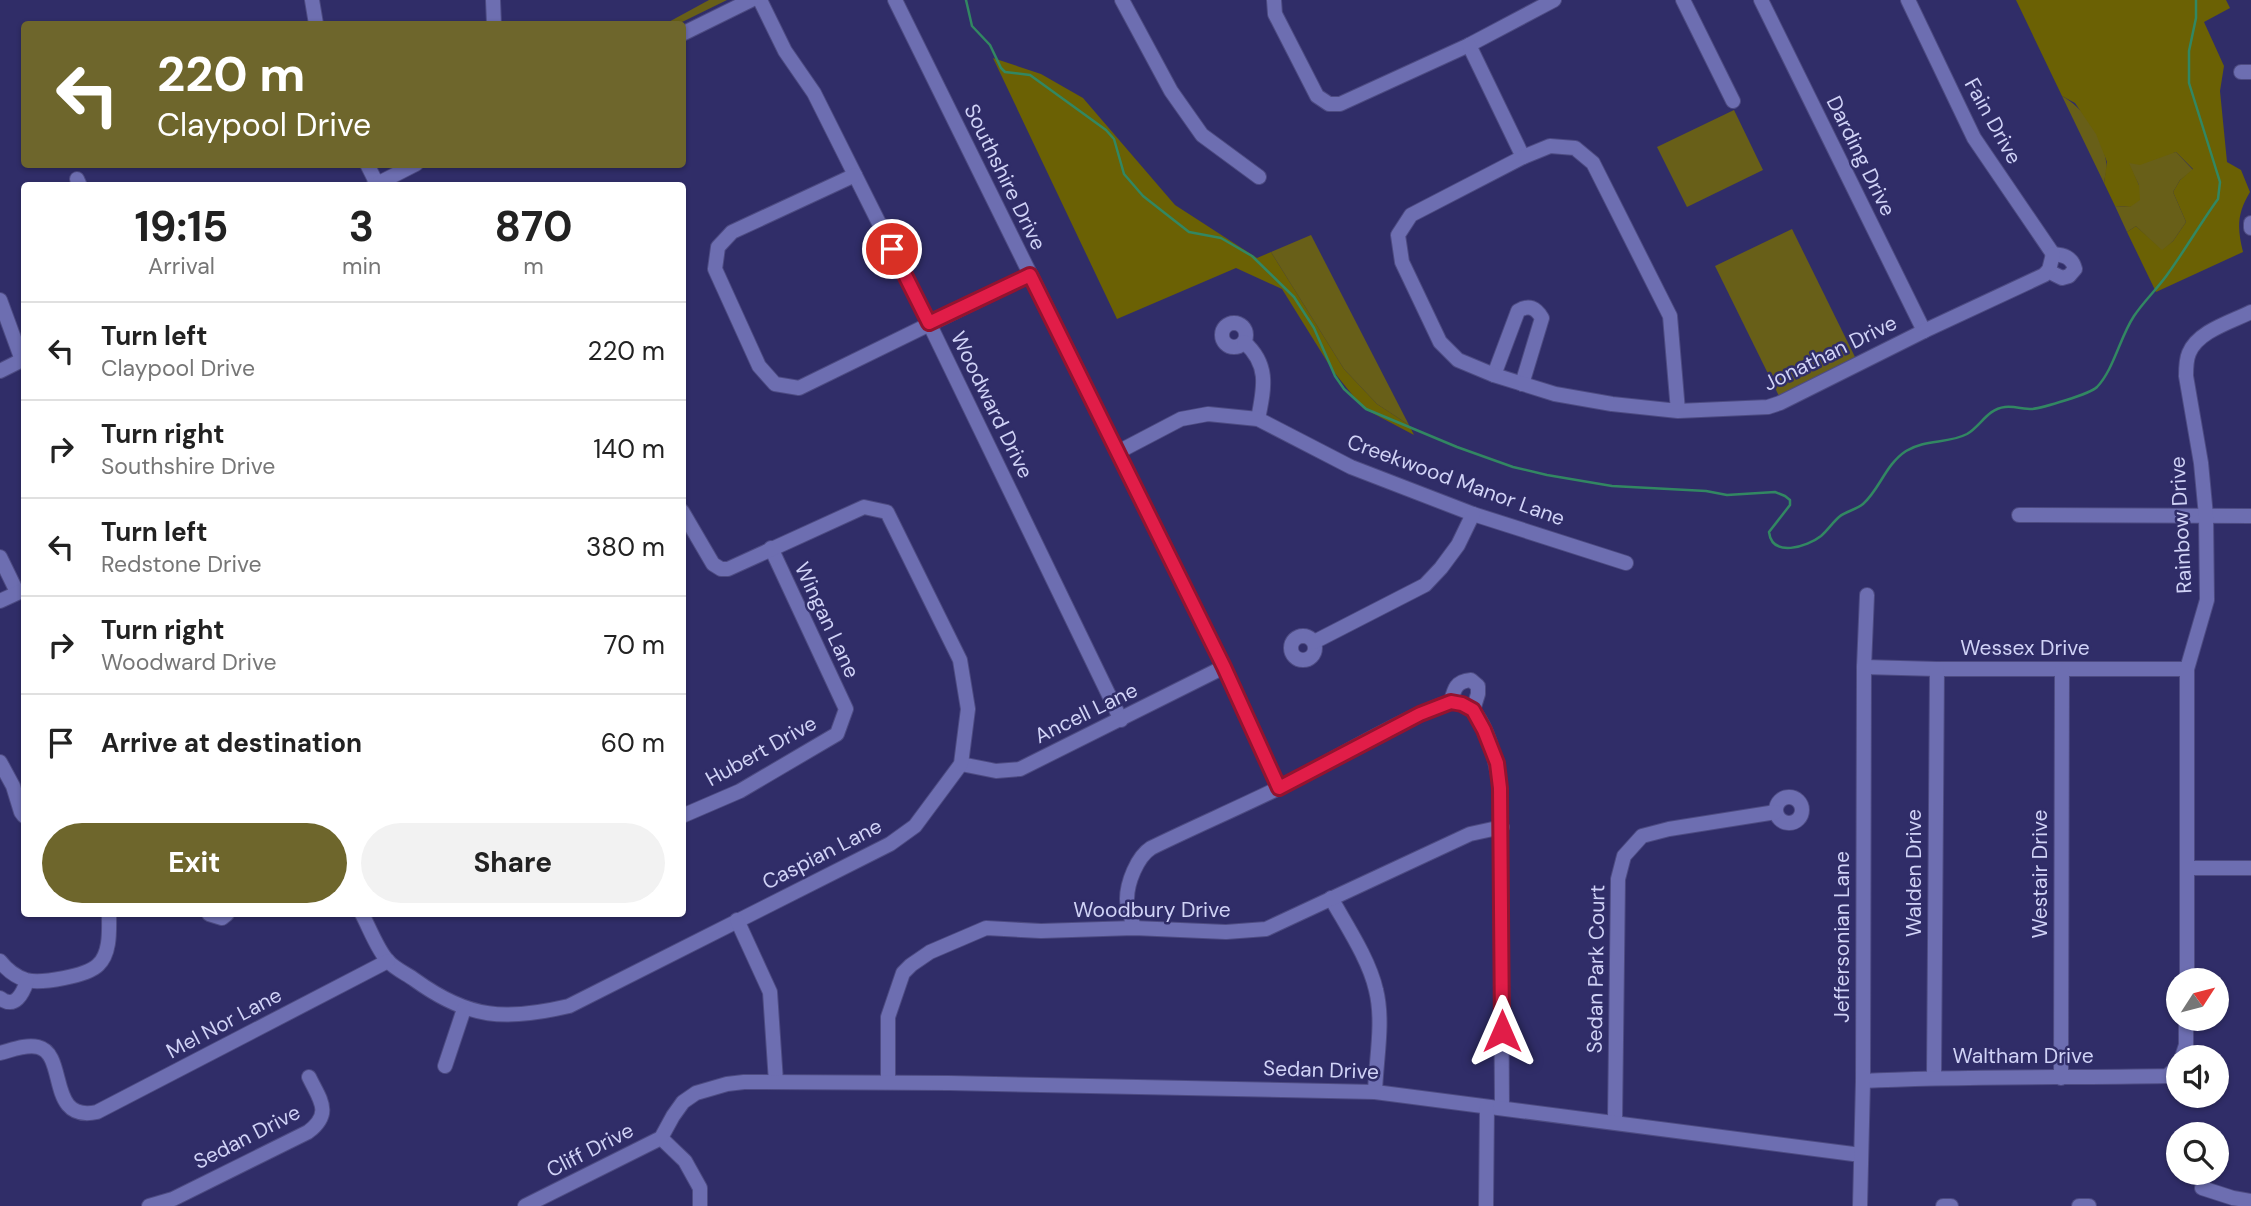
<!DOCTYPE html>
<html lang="en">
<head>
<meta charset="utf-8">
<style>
  :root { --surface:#fff; --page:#f2f2f2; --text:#222; --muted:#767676; --line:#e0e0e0; --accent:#6e662c }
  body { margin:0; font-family:"DM Sans",sans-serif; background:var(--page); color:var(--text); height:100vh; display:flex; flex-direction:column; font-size:26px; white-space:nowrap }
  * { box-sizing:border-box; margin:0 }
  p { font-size:23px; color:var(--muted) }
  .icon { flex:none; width:38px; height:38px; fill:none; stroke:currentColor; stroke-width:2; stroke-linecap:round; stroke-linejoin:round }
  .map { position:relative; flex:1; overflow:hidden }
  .side { position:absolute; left:21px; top:182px; width:665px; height:735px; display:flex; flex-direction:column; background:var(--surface); border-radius:7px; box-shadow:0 2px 5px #0004 }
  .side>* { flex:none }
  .hud { position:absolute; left:21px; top:21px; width:665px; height:147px; border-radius:7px; box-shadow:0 2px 5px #0004; background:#6e662c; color:#fff; overflow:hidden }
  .needle { width:46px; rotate:54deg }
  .fabs { position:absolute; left:2166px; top:968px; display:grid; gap:14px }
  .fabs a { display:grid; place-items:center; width:63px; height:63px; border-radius:50%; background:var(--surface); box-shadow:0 2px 5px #0004; font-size:35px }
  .pin { position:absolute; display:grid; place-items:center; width:60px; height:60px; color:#fff; margin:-30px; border:4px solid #fff; border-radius:50%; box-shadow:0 2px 7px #0007 }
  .me { position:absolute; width:77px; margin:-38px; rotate:0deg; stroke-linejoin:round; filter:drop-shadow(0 0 5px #0008) }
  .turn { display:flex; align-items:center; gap:24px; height:147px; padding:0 21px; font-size:32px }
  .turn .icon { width:91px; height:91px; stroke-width:2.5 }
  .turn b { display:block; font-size:49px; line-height:60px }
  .eta { display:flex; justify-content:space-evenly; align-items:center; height:119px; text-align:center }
  .eta b { font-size:42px; font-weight:700; line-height:49px }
  .button { display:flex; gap:14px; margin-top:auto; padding:14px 21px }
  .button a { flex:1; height:80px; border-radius:42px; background:var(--accent); color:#fff; font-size:28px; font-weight:700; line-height:80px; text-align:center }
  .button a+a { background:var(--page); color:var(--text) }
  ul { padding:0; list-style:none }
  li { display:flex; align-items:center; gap:21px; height:98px; padding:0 21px; border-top:2px solid var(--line) }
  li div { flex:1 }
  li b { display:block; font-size:26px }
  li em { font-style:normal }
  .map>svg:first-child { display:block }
  .green { fill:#685f18 }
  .forest { fill:#6b6104 }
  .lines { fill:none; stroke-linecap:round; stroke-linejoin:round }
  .stream { stroke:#328762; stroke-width:2.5 }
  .minor-casing { stroke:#4d4b82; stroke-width:16 }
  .minor { stroke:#6d6eb1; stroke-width:14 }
  .route-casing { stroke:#92132f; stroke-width:18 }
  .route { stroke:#e11d48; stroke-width:12 }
  .labels { text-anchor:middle; stroke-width:5; stroke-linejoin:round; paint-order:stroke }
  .street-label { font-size:21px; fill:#d0d2f6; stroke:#302d68 }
</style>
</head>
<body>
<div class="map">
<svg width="2251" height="1206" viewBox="0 0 2251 1206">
  <rect width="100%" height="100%" fill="#302d68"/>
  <g class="green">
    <path d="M709,0H727L678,24H665Z"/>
    <path d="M2062,96C2084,108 2102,136 2106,161C2108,168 2105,176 2104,183Z"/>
    <path d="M1734,110L1763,170L1687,207L1657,147Z"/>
    <path d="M2176,152L2193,170L2180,180L2173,192L2186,222L2173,241L2162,251L2136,226L2127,232L2115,206L2130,207L2139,185L2128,163Z"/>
    <path d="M1792,229L1856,359L1779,396L1715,266Z"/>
    <path d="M1311,235L1409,425L1377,404L1344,369L1271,252Z"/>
  </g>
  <g class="forest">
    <path d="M2016,0H2226L2230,8L2204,22L2224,66L2220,91L2227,162L2241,170L2250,192C2237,214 2237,227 2243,252L2156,292L2127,232L2136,226L2162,250L2173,241L2186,222L2173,192L2180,180L2193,169L2176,152L2140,165L2129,163L2139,185L2140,200L2130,207L2115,206L2104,183L2107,162L2096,134L2075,103L2062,96Z"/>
    <path d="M993,58L1041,74L1083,98L1175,205L1257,258L1271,252L1344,369L1377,404L1409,425L1414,435L1363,408L1333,371L1282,289L1236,268L1117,319Z"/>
  </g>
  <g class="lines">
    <path class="stream" d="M966,0L972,26L990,45L1001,68L1005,72L1030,75L1106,130L1114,139L1124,174L1143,196L1189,232L1221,238L1252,256L1294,297L1314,328L1335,376L1344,389L1366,409L1457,447L1513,467L1547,475L1612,486L1706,491L1727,495L1775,492L1785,496L1790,500V505L1769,532C1772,558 1807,547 1821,536C1828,530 1833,522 1839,517C1846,511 1856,510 1863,504C1880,489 1885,465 1906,451C1925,439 1948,444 1967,434C1981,426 1987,409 2005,407C2014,406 2023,409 2032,409C2042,408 2090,394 2097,387C2114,369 2120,337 2134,316C2144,301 2157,289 2167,275C2185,250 2200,224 2218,199L2220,182L2189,83V51L2196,18V0"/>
    <g class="minor-casing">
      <g id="minor">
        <path d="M312,0L316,24"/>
        <path d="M493,0L494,24"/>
        <path d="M760,0L785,51L814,93L929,323L1121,720"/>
        <path d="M895,0L1224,667L1279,788"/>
        <path d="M1122,0L1171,91L1202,135L1259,177"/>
        <path d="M1274,0L1275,14L1317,96L1329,104H1340L1469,45L1554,0"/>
        <path d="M1683,0L1733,101"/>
        <path d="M1761,0L1924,331"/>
        <path d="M1908,0L1974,138L2053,254"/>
        <path d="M682,34L751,0"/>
        <path d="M1469,45L1523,157"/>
        <path d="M2241,72H2251"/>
        <path d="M367,164L377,184"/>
        <path d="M855,175L732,232L718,247L715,269L759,366L775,384L799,388L1030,275"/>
        <path d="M77,179L80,186"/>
        <path d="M373,186L416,164"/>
        <path d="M2251,223V228"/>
        <path d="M2048,271L2062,278L2069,276L2075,269C2072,257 2064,255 2053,254"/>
        <path d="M0,300L22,360"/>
        <circle cx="1234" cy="335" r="12"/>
        <path d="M1244,342C1270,365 1264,388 1258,419"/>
        <path d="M0,371L24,359"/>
        <path d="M1494,375L1518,311C1529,304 1536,308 1542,318L1522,384"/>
        <path d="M1678,411L1670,316L1593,163L1575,148L1550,146L1523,157L1411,215L1398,235L1402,262L1440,342L1458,360L1494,375L1555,394L1612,404L1678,411L1768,407L1780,403L1924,331L2044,275L2049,270L2053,254"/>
        <path d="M1118,452L1181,419L1208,414L1258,419L1351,467L1473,514L1626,563"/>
        <path d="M2019,515L2251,516"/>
        <path d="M0,557L17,592"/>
        <path d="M0,601L24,590"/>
        <circle cx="1303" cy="648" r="12"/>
        <path d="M1314,642L1425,585L1441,568L1458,545L1473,514"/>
        <path d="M1864,667L1937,669H2187"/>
        <path d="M1451,702C1454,689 1456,681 1471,680L1478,686V694L1473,710"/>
        <path d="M0,762L13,786L21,812L24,816"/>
        <path d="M961,764L996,771L1020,769L1224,667"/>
        <circle cx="1789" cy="810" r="13"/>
        <path d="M682,816L740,791L837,734L846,709L771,548"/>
        <path d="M2188,868H2251"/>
        <path d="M1331,898C1346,925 1369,959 1376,990C1384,1022 1376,1059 1375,1092"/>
        <path d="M209,914L222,918L227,914"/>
        <path d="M362,914C369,927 378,951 388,961C395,969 407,974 415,980C469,1019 505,1021 569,1006L890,844L915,826L961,764L968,709L960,660L887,512L864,507L728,569H721L713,564L682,511"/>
        <path d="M737,920L770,992L776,1082"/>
        <path d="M1134,928C1132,919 1127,908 1127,899C1127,883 1137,857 1151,848C1194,827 1238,808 1281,787C1328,763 1374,734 1422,713C1434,708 1450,699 1463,704C1487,713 1497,766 1500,788L1502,1108"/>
        <path d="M0,961C7,970 14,976 26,980C41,984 87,976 98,965C111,953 109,929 109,914"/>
        <path d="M2187,980V669L2207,600L2206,516L2201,463L2186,376C2186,368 2186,360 2189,353C2198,331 2231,322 2251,312"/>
        <path d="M0,998C15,1010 23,993 27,981"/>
        <path d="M0,1053C12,1050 26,1044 38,1047C68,1054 46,1123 97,1112L388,961"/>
        <path d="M2182,1057L2186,1045V1018"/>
        <path d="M445,1066L464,1009"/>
        <path d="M1934,1077L1937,669"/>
        <path d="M2061,1078L2062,670"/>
        <path d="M1863,1081C1964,1076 2065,1078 2167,1076L2179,1066"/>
        <path d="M888,1082V1017L903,973L911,965L930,952L986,928L1041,931L1134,928L1226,932L1266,929L1470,834L1502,827"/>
        <path d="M1615,1121L1618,879L1624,856L1642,836L1669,829L1776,812"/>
        <path d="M661,1138L685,1161L700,1188V1206"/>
        <path d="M2202,1188L2233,1198L2251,1201"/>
        <path d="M149,1206L173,1199L308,1132C333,1113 320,1100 309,1077"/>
        <path d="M525,1206L661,1138L673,1116L683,1102L696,1093L727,1084L744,1082L949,1083L1375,1092L1861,1155"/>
        <path d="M1486,1206L1487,1107"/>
        <path d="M1860,1206L1863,1081L1864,667L1867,595"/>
        <path d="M1943,1206H1951"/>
        <path d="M2079,1206H2089"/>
      </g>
    </g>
    <use href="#minor" class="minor"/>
  </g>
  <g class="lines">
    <g class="route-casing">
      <path id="route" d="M892,249L929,323L1030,275L1224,667L1279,788L1420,714L1451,702L1462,704L1473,710L1484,730L1497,763L1500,788L1502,1031"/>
    </g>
    <use href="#route" class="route"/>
  </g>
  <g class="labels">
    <g class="street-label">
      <text transform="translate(1993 121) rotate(61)" y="7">Fain Drive</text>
      <text transform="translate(1861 156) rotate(64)" y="7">Darding Drive</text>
      <text transform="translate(1005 177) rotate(64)" y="7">Southshire Drive</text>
      <text transform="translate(1830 353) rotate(-26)" y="7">Jonathan Drive</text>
      <text transform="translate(992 405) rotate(64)" y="7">Woodward Drive</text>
      <text transform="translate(1456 480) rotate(20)" y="7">Creekwood Manor Lane</text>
      <text transform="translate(2181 525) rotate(-93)" y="7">Rainbow Drive</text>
      <text transform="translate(827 620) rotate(65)" y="7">Wingan Lane</text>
      <text x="2025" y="655">Wessex Drive</text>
      <text transform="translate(1086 713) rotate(-26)" y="7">Ancell Lane</text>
      <text transform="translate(761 751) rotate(-29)" y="7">Hubert Drive</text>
      <text transform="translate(822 854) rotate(-27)" y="7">Caspian Lane</text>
      <text transform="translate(1914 873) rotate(-90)" y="7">Walden Drive</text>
      <text transform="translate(2040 874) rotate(-90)" y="7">Westair Drive</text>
      <text x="1152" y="917">Woodbury Drive</text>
      <text transform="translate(1842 937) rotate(-90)" y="7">Jeffersonian Lane</text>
      <text transform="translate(1596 969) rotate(-89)" y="7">Sedan Park Court</text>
      <text transform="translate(224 1023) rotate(-28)" y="7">Mel Nor Lane</text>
      <text x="2023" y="1063">Waltham Drive</text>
      <text transform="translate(1321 1070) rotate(2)" y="7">Sedan Drive</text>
      <text transform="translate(247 1137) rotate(-27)" y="7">Sedan Drive</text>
      <text transform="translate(590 1150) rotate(-27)" y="7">Cliff Drive</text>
    </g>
  </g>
</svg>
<div class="fabs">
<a><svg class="needle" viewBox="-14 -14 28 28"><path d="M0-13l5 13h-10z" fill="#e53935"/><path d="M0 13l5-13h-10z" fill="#767676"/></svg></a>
<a><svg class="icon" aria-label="sound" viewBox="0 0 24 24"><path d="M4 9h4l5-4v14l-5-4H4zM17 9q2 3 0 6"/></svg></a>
<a><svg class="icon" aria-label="search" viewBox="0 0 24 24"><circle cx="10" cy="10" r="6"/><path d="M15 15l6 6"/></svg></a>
</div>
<div class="pin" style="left:892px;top:249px;background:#d93025"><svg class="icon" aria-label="arrive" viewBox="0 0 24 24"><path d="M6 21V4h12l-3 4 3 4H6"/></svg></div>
<svg class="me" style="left:1502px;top:1031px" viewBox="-20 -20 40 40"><path d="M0-17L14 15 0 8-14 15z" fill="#e11d48" stroke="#fff" stroke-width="4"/></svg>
<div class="hud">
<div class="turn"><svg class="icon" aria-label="left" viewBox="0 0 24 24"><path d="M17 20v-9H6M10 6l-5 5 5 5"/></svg><div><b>220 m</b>Claypool Drive</div></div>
</div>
<section class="side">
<div class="eta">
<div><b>19:15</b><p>Arrival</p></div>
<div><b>3</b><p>min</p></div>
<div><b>870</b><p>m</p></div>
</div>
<ul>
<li><svg class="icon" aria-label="left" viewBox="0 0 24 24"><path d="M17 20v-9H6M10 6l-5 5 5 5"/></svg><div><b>Turn left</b><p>Claypool Drive</p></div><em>220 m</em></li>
<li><svg class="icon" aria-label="right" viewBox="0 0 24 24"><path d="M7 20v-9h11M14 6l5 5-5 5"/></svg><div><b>Turn right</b><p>Southshire Drive</p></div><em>140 m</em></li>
<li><svg class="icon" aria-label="left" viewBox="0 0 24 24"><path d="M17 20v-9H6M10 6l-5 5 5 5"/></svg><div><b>Turn left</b><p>Redstone Drive</p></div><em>380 m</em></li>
<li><svg class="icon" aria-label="right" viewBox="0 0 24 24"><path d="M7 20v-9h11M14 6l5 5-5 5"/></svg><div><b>Turn right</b><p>Woodward Drive</p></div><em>70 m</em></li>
<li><svg class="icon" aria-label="arrive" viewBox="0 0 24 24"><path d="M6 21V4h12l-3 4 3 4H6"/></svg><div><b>Arrive at destination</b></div><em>60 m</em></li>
</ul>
<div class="button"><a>Exit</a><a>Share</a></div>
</section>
</div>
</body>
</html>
